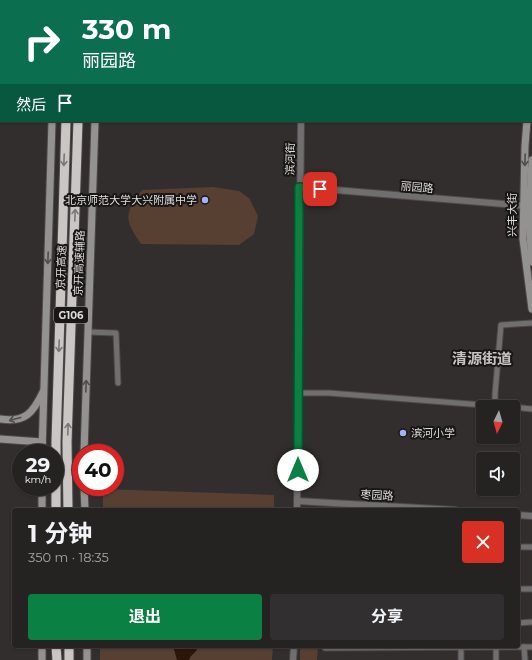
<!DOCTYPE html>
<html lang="zh">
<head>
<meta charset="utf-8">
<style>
  :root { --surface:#252222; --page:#312f2f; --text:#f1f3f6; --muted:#a3a4a5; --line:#423f40; --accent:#0b8043 }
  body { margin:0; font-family:Montserrat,"Noto Sans SC",sans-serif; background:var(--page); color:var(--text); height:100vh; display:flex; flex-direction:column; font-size:15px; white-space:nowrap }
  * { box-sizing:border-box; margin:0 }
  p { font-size:13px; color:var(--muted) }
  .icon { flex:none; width:22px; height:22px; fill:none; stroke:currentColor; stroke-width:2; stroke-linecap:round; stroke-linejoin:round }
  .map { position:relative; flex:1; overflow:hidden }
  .drawer { position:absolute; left:12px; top:508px; width:508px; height:140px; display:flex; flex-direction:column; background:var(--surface); border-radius:4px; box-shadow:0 1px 3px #0004,0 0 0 1px var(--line) }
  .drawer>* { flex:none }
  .banner { position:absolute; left:0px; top:0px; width:532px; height:122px; box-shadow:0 1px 3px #0004,0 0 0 1px var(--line); background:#0b6e4f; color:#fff; overflow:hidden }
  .needle { width:26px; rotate:185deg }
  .tools { position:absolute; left:476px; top:400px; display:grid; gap:8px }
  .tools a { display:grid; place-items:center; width:44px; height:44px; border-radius:4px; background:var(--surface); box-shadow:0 1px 3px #0004,0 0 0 1px var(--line); font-size:20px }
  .speed { position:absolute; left:12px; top:444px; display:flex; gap:8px; font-size:20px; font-weight:700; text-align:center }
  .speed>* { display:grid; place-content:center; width:52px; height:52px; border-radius:50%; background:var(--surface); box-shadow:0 1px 3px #0004,0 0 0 1px var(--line); line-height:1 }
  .speed small { font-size:10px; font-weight:400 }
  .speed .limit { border:6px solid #d22; background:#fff; color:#111 }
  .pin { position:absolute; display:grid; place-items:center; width:34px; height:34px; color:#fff; margin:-17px; border-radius:8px; box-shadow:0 2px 6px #0006 }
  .me { position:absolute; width:44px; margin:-22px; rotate:0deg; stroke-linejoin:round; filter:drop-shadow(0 0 3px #0008) }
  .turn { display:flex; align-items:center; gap:14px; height:84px; padding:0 16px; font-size:18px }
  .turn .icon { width:52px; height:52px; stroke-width:2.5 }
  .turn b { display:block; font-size:28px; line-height:34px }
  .then { display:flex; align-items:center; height:38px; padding:0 16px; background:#0003; gap:8px; font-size:15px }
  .round { display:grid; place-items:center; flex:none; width:42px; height:42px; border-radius:4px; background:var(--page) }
  .headline { display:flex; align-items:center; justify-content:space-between; height:68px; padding:0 16px }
  h1 { font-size:24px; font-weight:700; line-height:30px }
  .action { display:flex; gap:8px; margin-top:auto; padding:8px 16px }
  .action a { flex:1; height:46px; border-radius:4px; background:var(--accent); color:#fff; font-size:16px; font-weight:700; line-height:46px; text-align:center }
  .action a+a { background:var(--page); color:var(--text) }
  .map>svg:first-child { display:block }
  .green { fill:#573f32 }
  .water { fill:#2c1509 }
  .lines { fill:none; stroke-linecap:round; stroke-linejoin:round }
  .minor-casing { stroke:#4d4a49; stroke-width:7 }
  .tertiary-casing { stroke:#4d4a49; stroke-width:8 }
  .secondary-casing { stroke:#4d4a49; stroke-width:9 }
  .motorway-casing { stroke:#4d4a49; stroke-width:11 }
  .minor { stroke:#706e6e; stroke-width:5 }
  .tertiary { stroke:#706e6e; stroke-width:6 }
  .secondary { stroke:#949291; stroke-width:7 }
  .motorway { stroke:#c9c6c4; stroke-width:9 }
  .oneway { stroke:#797776 }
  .oneway2 { stroke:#504e4d }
  .route-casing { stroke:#07532c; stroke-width:10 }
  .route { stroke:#0b8043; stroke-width:7 }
  .poi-dot { fill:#a5b1fc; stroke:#181716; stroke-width:1.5 }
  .labels { text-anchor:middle; stroke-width:4; stroke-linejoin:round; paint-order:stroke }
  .shield { fill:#181716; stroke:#a3a2a1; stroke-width:1 }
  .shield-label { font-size:10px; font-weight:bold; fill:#dedddc }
  .street-label { font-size:11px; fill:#dedddc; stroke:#181716 }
  .poi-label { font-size:11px; fill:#dedddc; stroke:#181716; text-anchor:end }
  .district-label { font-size:15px; font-weight:bold; fill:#c7c3c2; stroke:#181716 }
</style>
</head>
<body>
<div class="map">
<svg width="532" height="660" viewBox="0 0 532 660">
  <rect width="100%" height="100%" fill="#312e2d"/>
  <g class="green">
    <path d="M213,187L239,191L249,198L258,216L254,234L239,245L141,244C124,219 124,214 142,190Z"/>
    <path d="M103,489L274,495V510H103Z"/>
    <path d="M100,646H273L272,660H100Z"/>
    <path d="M300,646H318L317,660H300Z"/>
  </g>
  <path class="water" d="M173,646H196L197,649C196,653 191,654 189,660H177Z"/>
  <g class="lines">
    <g class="minor-casing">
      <g id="minor">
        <path d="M195,1V0"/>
        <path d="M88,332L116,333L118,383"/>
        <path d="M298,393H329L509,407"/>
        <path d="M495,406V394L501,325L532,323"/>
        <path d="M513,407L532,409"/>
        <path d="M518,547H532"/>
        <path d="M518,589H532"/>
        <path d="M518,623L532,622"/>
        <path d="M496,647V660"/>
        <path d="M524,647L525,660"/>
        <path d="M325,648L532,647"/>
        <path d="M461,660V648"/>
      </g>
    </g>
    <g class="tertiary-casing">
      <g id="tertiary">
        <path d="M304,1V0"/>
        <path d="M299,187L527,206"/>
        <path d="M297,501L455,510"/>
        <path d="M297,510L301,121"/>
        <path d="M518,515L532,516"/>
        <path d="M293,660L294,646"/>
      </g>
    </g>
    <g class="secondary-casing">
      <g id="secondary">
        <path d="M56,1V0"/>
        <path d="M99,1V0"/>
        <path d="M531,75L532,63"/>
        <path d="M527,121L525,146L523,239L532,309"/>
        <path d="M532,160L529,220L532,262"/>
        <path d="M0,419C25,423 33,413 43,392"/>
        <path d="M0,439L42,442"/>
        <path d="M42,453L52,121"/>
        <path d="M84,453L95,121"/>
        <path d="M84,487L85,510"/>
        <path d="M42,510V487"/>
        <path d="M87,646V660"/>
        <path d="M42,660V646"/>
      </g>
    </g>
    <g class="motorway-casing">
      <g id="motorway">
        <path d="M69,1V0"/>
        <path d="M82,1V0"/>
        <path d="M56,510V442L66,121"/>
        <path d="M68,510L67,442L78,121"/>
        <path d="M56,646L57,660"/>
        <path d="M69,646V660"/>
      </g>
    </g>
    <use href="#minor" class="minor"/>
    <use href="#tertiary" class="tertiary"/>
    <use href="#secondary" class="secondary"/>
    <use href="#motorway" class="motorway"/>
  </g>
  <defs><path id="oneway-shaft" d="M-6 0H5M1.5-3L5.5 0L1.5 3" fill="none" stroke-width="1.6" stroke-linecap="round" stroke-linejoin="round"/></defs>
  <g class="oneway">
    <use href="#oneway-shaft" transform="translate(64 160) rotate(92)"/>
    <use href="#oneway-shaft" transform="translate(75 215) rotate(-88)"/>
    <use href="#oneway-shaft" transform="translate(59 346) rotate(92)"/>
    <use href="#oneway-shaft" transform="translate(68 429) rotate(-88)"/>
  </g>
  <g class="oneway2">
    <use href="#oneway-shaft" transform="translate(525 160) rotate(92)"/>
    <use href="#oneway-shaft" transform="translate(48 258) rotate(92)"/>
    <use href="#oneway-shaft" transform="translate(86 386) rotate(-88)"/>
    <use href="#oneway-shaft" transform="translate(15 419) rotate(165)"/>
  </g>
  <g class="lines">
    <g class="route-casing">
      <path id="route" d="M298,470L299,187L320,189"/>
    </g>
    <use href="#route" class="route"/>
  </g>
  <g class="poi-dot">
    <circle cx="205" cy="200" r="4"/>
    <circle cx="403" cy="433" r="4"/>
  </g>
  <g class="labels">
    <rect class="shield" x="54" y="307" width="34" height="16" rx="3"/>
    <g class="shield-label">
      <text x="71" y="319">G106</text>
    </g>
    <g class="street-label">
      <text transform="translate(290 159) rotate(-89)" y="4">滨河街</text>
      <text transform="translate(417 187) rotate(5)" y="4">丽园路</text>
      <text transform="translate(512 215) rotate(-90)" y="4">兴丰大街</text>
      <text transform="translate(79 263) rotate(-88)" y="4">京开高速辅路</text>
      <text transform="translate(61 267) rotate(-88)" y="4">京开高速</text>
      <text transform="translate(377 495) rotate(3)" y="4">枣园路</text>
    </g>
    <g class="poi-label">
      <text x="197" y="204">北京师范大学大兴附属中学</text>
      <text x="411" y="437" text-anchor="start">滨河小学</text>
    </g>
    <g class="district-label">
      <text x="482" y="364">清源街道</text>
    </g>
  </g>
</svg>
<div class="tools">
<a><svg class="needle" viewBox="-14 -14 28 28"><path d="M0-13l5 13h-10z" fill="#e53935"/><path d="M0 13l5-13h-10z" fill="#a3a4a5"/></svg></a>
<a><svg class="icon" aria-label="sound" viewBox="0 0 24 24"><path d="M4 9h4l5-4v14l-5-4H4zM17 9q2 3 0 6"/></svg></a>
</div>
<div class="speed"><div>29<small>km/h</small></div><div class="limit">40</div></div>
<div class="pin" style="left:320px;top:189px;background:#d93025"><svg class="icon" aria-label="arrive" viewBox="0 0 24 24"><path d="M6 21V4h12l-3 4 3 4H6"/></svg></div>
<svg class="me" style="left:298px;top:470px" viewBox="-20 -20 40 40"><circle r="19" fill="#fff"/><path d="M0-13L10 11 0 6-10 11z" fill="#0b8043"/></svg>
<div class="banner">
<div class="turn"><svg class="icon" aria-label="right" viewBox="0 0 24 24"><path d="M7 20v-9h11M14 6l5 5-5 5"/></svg><div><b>330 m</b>丽园路</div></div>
<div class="then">然后<svg class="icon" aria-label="arrive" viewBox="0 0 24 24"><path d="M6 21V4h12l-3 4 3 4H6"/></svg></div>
</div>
<section class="drawer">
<div class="headline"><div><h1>1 分钟</h1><p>350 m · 18:35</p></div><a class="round" style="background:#d93025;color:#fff"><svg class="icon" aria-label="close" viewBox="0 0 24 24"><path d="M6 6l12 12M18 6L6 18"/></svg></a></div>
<div class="action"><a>退出</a><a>分享</a></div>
</section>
</div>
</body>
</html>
